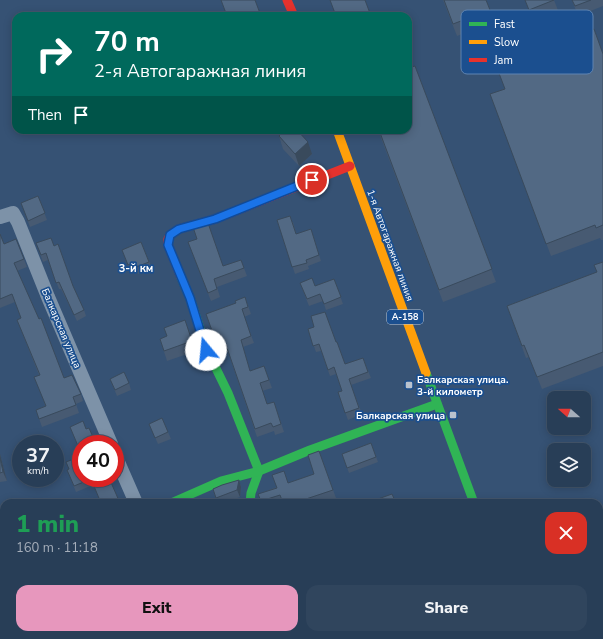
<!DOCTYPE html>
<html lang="en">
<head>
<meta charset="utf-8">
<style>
  :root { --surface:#283e57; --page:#30455d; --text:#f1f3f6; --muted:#a5aeba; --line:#44576d; --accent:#e797bd }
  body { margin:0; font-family:"Nunito Sans",sans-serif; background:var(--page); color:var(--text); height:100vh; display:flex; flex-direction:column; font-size:15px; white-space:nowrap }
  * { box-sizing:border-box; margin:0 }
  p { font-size:13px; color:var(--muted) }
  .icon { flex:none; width:22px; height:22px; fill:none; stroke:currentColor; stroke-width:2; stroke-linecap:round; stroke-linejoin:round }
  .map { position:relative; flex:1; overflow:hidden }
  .sheet { position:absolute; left:0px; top:499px; width:603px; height:140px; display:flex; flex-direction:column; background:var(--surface); border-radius:12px 12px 0 0; box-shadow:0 2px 10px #0003,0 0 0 1px var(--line) }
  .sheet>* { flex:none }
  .banner { position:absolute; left:12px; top:12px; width:400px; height:122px; border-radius:12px; box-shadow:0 2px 10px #0003,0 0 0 1px var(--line); background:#00695c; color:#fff; overflow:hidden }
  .needle { width:26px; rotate:291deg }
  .controls { position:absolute; left:547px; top:391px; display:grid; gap:8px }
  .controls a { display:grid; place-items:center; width:44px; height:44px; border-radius:8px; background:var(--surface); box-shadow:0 2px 10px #0003,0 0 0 1px var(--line); font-size:20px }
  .speed { position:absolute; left:12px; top:435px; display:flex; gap:8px; font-size:20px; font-weight:700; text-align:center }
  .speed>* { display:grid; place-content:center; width:52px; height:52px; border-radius:50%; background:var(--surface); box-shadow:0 2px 10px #0003,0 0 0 1px var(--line); line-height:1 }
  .speed small { font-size:10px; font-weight:400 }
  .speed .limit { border:6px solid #d22; background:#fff; color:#111 }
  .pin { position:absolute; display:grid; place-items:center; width:34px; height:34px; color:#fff; margin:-17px; border:2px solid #fff; border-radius:50%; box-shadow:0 1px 4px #0007 }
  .me { position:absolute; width:44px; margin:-22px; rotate:343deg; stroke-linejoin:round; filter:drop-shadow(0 0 3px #0008) }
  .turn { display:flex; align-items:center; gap:14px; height:84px; padding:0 16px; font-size:18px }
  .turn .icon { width:52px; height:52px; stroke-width:2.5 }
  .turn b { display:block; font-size:28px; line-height:34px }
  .then { display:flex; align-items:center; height:38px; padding:0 16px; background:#0003; gap:8px; font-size:15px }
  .round { display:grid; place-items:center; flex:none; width:42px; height:42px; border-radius:12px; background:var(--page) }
  .summary { display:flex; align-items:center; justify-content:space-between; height:68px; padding:0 16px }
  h1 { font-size:24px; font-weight:800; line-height:30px; color:#1e9e55 }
  .cta { display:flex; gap:8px; margin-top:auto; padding:8px 16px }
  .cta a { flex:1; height:46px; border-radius:12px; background:var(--accent); color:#111; font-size:16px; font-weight:800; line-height:46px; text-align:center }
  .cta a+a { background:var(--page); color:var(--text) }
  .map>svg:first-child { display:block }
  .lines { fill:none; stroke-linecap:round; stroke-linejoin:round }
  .street { stroke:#7d92a8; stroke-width:14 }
  .fast { stroke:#30b455; stroke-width:9 }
  .slow { stroke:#ff9f0a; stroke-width:9 }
  .jam { stroke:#e5322d; stroke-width:9 }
  .wall { fill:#475a72 }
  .shaded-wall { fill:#394a5c }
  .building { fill:#526984; stroke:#394a5c }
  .route-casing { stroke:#114b97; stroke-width:10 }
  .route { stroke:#1a73e8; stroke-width:7 }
  .poi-dot { fill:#b9c2ce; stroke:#1b4f8f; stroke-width:1.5 }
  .labels { text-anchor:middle; stroke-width:3.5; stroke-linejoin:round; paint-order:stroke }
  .shield { fill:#1b4f8f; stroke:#bbcadd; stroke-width:1 }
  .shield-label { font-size:9px; font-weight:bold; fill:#fff }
  .street-label { font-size:10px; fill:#fff; stroke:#1b4f8f }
  .poi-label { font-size:10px; font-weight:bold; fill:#fff; stroke:#1b4f8f; text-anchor:start }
  .neighbourhood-label { font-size:11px; font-weight:bold; fill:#fff; stroke:#1b4f8f }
  .key { fill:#1b4f8f; stroke:#5f84b1; stroke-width:1 }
  .key-label { font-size:11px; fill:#fff }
</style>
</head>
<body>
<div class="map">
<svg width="603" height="639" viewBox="0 0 603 639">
  <rect width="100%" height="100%" fill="#365274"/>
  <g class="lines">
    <g class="street">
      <path d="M0,217L13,213L18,222L48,297L111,444"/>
      <path d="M115,455L136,503"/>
      <path d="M0,517L4,533"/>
      <path d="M106,635L110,639"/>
      <path d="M284,635L286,639"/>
      <path d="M504,639L505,635"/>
    </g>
    <g class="fast">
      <path d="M181,277L190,298L207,350L228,393L259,471L251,493L250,503"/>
      <path d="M426,373L474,503"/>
      <path d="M171,503L221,481L259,471L310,450L437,404"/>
    </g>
    <path class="slow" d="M337,130L426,373"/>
    <g class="jam">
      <path d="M287,0L294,16"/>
      <path d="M181,277L168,245V239L170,235L179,229L215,219L350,166"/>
      <path d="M523,635L524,639"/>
    </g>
  </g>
  <g class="wall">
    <path d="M443,0H486L494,22L457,36Z"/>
    <path d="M525,0H554L559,13L533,22Z"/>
    <path d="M572,0H603V6L578,16Z"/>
    <path d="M573,37L603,54V240H601L600,238L551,256L490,94L504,89L519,59L547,49Z"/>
    <path d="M415,66L496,282L443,302L378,130Z"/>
    <path d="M279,136L312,154L299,166L283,149Z"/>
    <path d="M38,196L47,220L30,227L21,203Z"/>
    <path d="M277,220L293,222L296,234L311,229L321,261L308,266L309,269L295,274Z"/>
    <path d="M0,234L4,244L16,239L27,267L17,271L64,378L81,394L83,401L76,404L79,413L42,427L36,410L45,406L39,375L17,320L21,318L15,302L0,308Z"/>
    <path d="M141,242L152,268L138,274L136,269L130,271L122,250Z"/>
    <path d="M36,243L54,246L84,310L86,316L77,321L61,289H59L48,260L43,262Z"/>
    <path d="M191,250L223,266L241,260L247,276L217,287L220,297L211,301Z"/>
    <path d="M603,262V366L542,389L529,357L526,358L507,306L597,272Z"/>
    <path d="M334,279L343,304L326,310L323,301L309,306L300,283L315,286Z"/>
    <path d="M245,297L251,314L244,317L254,343L243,347L250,371L264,366L272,388L262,391L267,404L274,402L284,432L275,435L274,431L257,437L228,352L222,355L217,346L206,314L236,303Z"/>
    <path d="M308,329L336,342L345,364L363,358L371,378L351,385L362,414L348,420L338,392L342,391L336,374L330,376L321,351L316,352Z"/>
    <path d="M189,330L196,351L167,361L160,339Z"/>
    <path d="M110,379L129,383L131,390L117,396Z"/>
    <path d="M149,424L168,432L171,439L158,444Z"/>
    <path d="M371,443L378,462L349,473L342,454Z"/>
    <path d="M319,451L336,498L322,503H261L258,494L288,483L314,474Z"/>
    <path d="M0,454L7,481L0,482Z"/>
    <path d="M67,470H69L109,478L120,503H101L93,485L76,492Z"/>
    <path d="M239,480L241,487L240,497L222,503H217L213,489Z"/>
    <path d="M45,635H65L66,636L94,638L93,639H48Z"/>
    <path d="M159,635H201L203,639H160Z"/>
    <path d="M420,635H442L443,639H421Z"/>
  </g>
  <g class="shaded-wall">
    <path d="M308,142L312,154L299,166L295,154Z"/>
    <path d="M0,454L7,481L3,472L0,458Z"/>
    <path d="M239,480L241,487L240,497L237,490Z"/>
    <path d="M54,635L55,639H51L50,638Z"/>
    <path d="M89,635H92L94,638L93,639H90L89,636Z"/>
  </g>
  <g class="building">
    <path d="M221,0H255L261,16H227Z"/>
    <path d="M330,0H365L371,16H336Z"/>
    <path d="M444,0H486L490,10L453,24Z"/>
    <path d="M525,0H554L529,10Z"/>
    <path d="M572,0H591L575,6Z"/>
    <path d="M567,20L573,37L594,29L603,54V225L596,228L595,225L546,244L490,94L505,89L489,47L511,39L519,59L547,49L540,30Z"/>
    <path d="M415,66L492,269L439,290L379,130H408V68Z"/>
    <path d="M285,130H297L308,142L295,154L279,136Z"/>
    <path d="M38,196L45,213L28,221L21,203Z"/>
    <path d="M290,216L296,234L311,229L319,255L306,260L307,263L292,267L277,220Z"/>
    <path d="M208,223L223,266L241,260L244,268L214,279L217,289L208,293L188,242L197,239L193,227Z"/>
    <path d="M0,234L4,244L16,239L24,259L14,263L39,319L41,318L64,378L72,375L81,394L73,397L76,405L39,419L36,410L46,406L34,377L40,375L17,320L21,318L12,294L0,299Z"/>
    <path d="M51,238L54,246L58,244L73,286L84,310L74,315L59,282L56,283L46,253L41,255L36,243Z"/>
    <path d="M141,242L149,262L136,267L134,262L128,265L122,250Z"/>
    <path d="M603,262V352L537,377L524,345L522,346L507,306L597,272L594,265Z"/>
    <path d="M312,278L315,286L334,279L341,297L324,304L320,294L307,299L300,283Z"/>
    <path d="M245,297L248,307L242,309L251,336L241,340L250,371L264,366L269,380L260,383L267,404L274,402L281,424L273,427L271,423L255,429L226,345L219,348L215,339L206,314L236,303L235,301Z"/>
    <path d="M325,312L336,342H337L345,364L363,358L368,372L349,379L359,408L345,413L338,392L342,391L334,367L328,370L319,344L313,346L308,329L314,327L311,316Z"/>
    <path d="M185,320L192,341L164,351L160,339L167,336L164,328Z"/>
    <path d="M124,372L129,383L115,390L110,379Z"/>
    <path d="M162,418L168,432L155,438L149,424Z"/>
    <path d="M83,421L86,429L89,428L96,444H81V453L70,427Z"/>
    <path d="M371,443L376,457L347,468L342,454Z"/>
    <path d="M319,451L333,490L300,501V503H283L280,495L261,501L258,494L277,488L272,475L284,471L288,483L314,474L308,455Z"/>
    <path d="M81,456V478H109L120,503H101L91,479L74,486L67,470L69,469L66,462Z"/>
    <path d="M0,458L3,472L0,473Z"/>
    <path d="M239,480L237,490L216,498L213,489L222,485Z"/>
    <path d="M392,494L396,503H379L378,499Z"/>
    <path d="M0,566V567L4,566V635H31L33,639H0Z"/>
    <path d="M48,635H65L66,636L67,635H89V636L91,637L90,639H61L54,635L50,638Z"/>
    <path d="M159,635H201V636L194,639H178L177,636L170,639H161Z"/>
    <path d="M300,635H310L312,639H295L294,638Z"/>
    <path d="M420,635H438L427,639H422Z"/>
  </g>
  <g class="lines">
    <g class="route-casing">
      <path id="route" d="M206,350L190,298L168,245L170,235L179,229L215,219L312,180"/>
    </g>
    <use href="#route" class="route"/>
  </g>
  <g class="poi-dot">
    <rect x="405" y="381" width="8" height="8" rx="2"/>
    <rect x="449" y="411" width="8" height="8" rx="2"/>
  </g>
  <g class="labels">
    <rect class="shield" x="387" y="310" width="36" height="14" rx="3"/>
    <g class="shield-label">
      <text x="405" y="320">А-158</text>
    </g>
    <g class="street-label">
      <text transform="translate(391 245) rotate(70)" y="4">1-я Автогаражная линия</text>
      <text transform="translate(62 328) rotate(67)" y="4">Балкарская улица</text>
    </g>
    <g class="poi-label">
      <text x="417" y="383">Балкарская улица.<tspan x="417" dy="12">3-й километр</tspan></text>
      <text x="445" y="419" text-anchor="end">Балкарская улица</text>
    </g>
    <g class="neighbourhood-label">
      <text x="136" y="272">3-й км</text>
    </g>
  </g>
  <rect x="461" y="10" width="132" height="64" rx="6" class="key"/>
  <rect x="469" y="22" width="18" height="4" fill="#30b455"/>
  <rect x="469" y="40" width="18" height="4" fill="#ff9f0a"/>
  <rect x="469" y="58" width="18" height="4" fill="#e5322d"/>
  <g class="key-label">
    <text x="494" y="28">Fast</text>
    <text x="494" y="46">Slow</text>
    <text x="494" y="64">Jam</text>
  </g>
</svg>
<div class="controls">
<a><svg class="needle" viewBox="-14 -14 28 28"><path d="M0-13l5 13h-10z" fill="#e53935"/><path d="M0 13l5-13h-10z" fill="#a5aeba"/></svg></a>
<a><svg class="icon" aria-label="layers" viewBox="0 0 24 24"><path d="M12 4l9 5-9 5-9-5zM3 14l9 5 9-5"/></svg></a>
</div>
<div class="speed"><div>37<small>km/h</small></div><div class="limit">40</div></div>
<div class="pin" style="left:312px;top:180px;background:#d93025"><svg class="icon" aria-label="arrive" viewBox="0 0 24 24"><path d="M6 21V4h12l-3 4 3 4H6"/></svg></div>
<svg class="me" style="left:206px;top:350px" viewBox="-20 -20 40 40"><circle r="19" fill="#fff"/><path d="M0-13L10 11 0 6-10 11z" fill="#1a73e8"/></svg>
<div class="banner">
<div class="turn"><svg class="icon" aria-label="right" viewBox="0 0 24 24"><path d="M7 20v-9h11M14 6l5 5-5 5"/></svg><div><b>70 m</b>2-я Автогаражная линия</div></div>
<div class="then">Then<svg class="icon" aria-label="arrive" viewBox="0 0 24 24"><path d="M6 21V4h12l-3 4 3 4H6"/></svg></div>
</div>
<section class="sheet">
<div class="summary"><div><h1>1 min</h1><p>160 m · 11:18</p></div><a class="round" style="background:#d93025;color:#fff"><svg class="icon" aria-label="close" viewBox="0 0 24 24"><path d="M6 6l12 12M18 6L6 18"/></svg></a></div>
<div class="cta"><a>Exit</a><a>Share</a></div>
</section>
</div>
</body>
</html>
